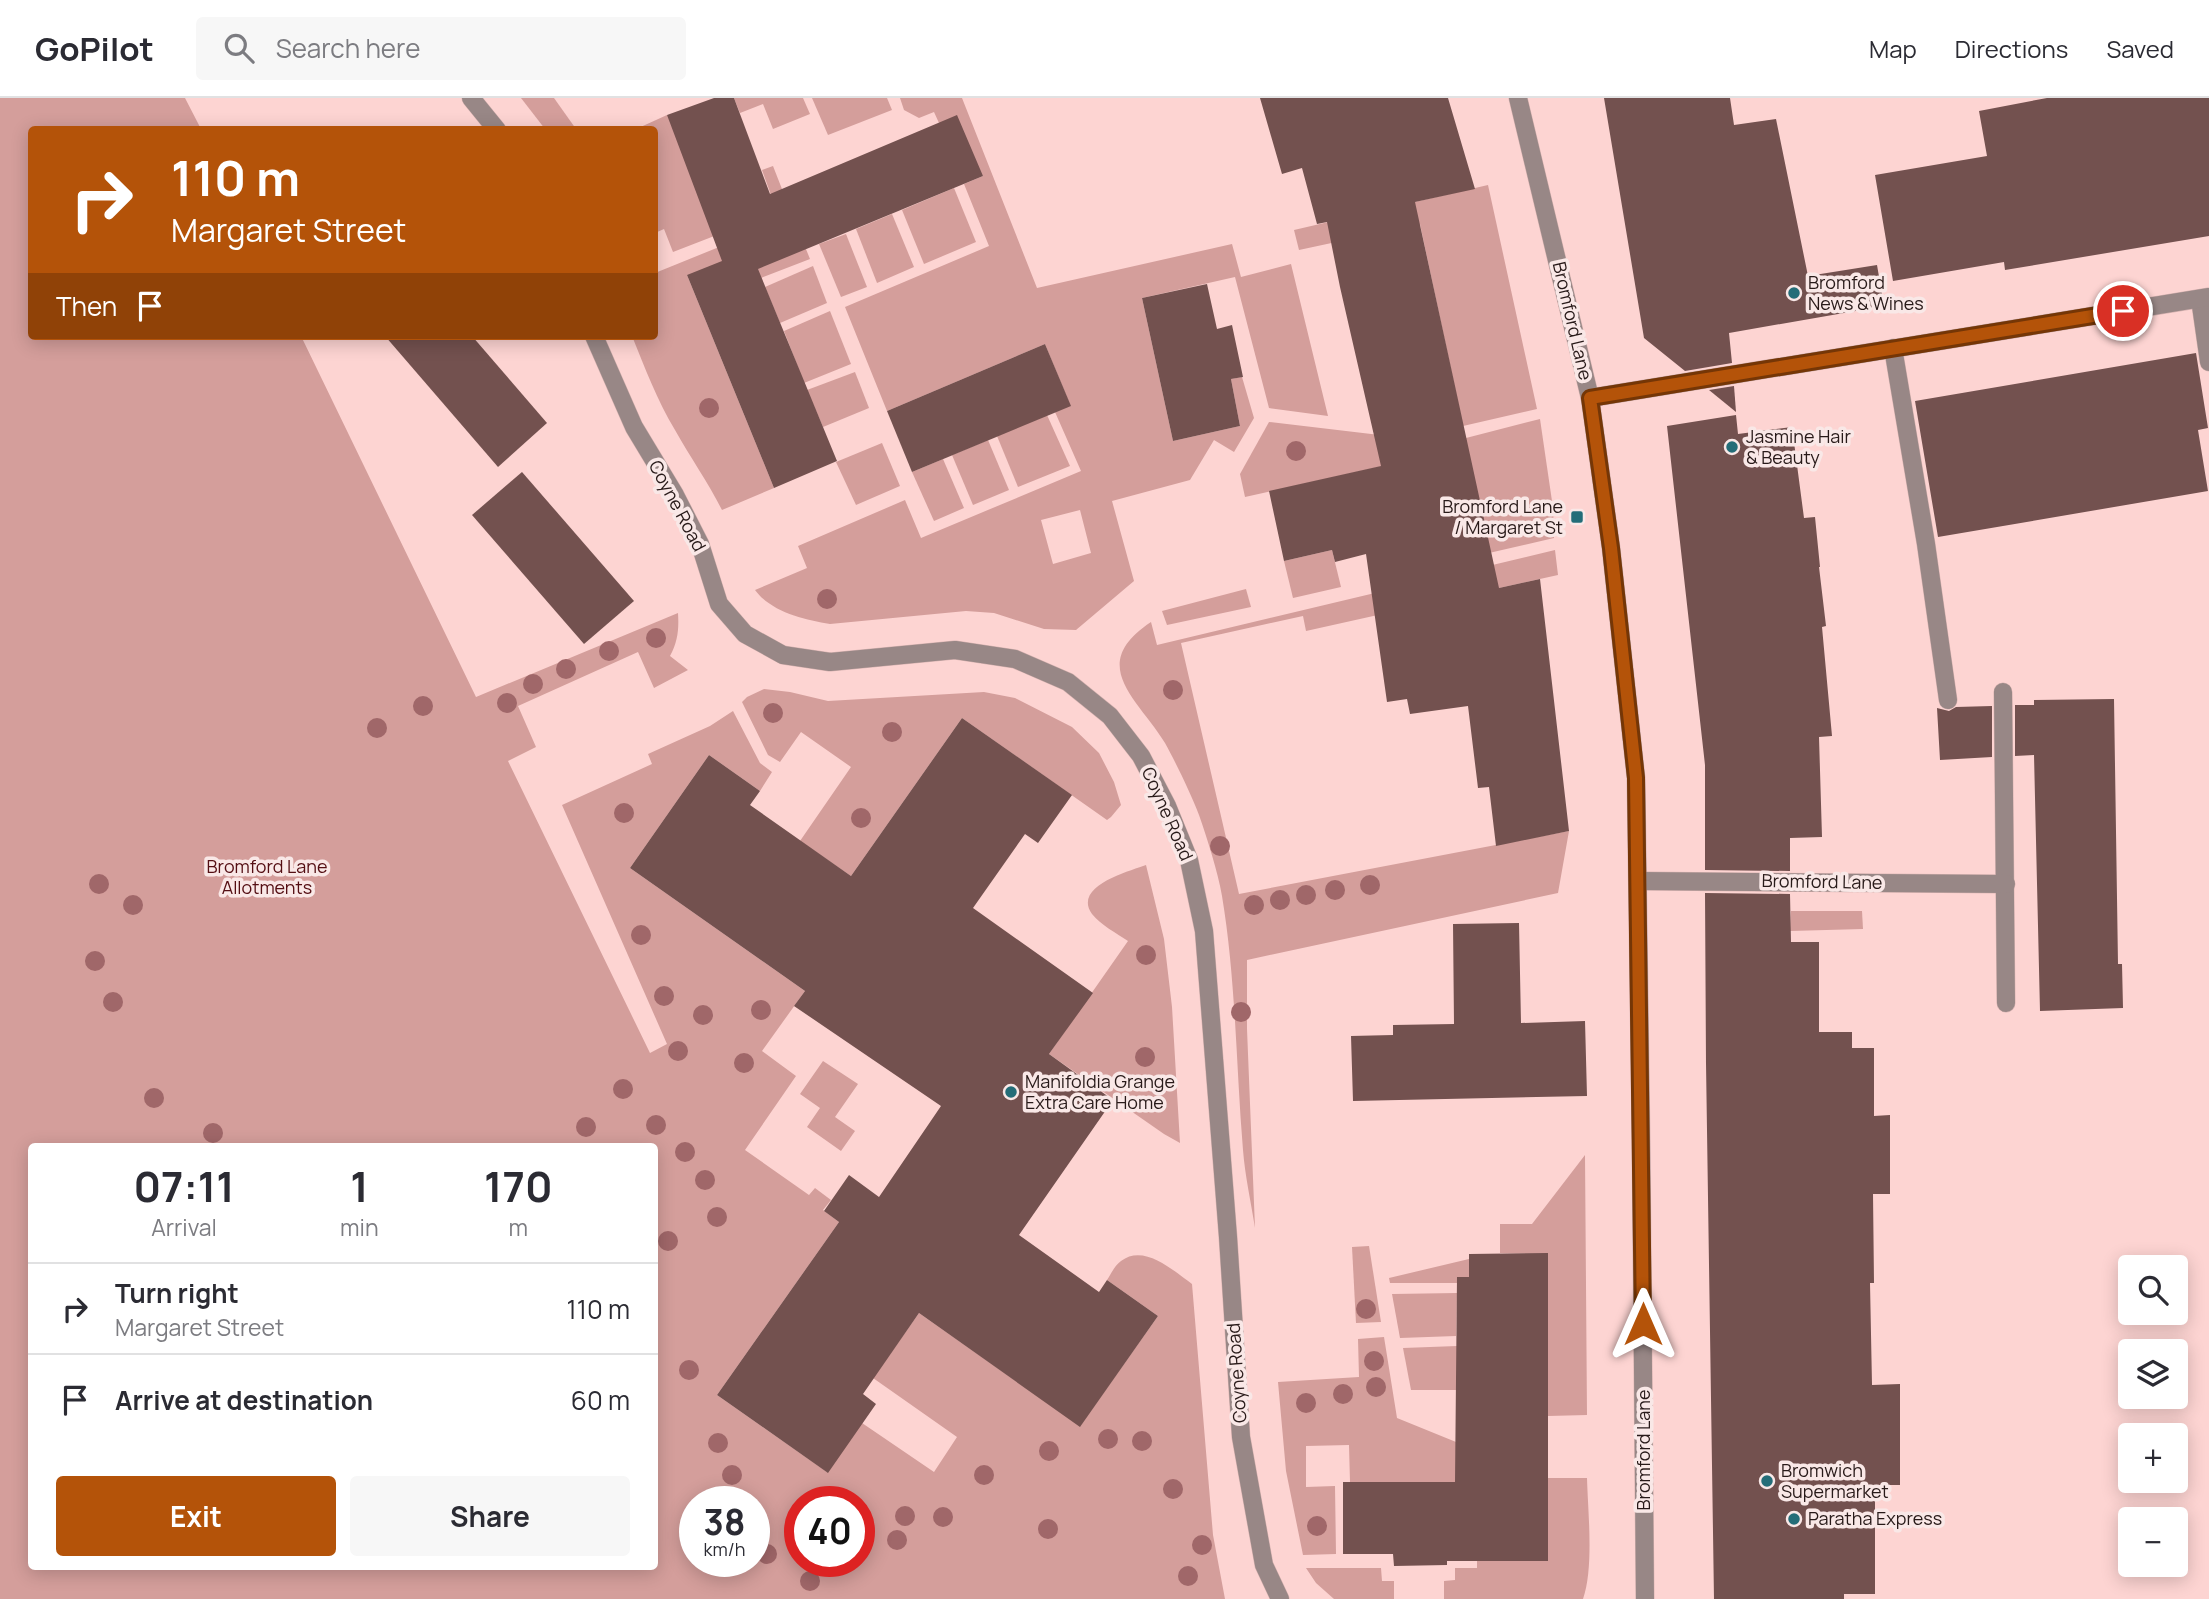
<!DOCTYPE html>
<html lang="en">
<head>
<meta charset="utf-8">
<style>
  :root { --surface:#fff; --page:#f7f7f7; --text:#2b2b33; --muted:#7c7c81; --line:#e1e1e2; --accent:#b45309 }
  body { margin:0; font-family:Manrope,sans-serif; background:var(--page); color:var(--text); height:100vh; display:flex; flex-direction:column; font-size:26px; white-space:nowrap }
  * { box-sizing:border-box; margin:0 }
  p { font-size:23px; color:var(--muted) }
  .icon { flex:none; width:38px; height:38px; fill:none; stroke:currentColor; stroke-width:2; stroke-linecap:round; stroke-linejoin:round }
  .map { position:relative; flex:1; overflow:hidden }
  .sheet { position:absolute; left:28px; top:1045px; width:630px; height:427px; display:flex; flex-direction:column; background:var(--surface); border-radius:7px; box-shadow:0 4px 18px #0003 }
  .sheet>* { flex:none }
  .banner { position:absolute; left:28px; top:28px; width:630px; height:214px; border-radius:7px; box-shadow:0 4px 18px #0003; background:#b45309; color:#fff; overflow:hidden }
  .buttons { position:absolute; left:2118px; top:1157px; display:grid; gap:14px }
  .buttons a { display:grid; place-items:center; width:70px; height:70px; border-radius:7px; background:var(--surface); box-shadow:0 4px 18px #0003; font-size:35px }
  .speed { position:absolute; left:679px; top:1388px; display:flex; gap:14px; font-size:35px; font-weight:700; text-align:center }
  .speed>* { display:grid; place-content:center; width:91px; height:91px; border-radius:50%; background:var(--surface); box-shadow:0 4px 18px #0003; line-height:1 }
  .speed small { font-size:18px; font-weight:400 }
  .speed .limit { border:10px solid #d22; background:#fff; color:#111 }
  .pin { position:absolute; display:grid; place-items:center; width:60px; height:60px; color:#fff; margin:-30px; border:4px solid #fff; border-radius:50%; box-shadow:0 2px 7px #0007 }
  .me { position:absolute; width:77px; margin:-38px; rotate:0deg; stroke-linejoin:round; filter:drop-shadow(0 0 5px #0008) }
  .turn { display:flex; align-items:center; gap:24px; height:147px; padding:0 28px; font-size:32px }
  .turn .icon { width:91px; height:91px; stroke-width:2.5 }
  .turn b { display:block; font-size:49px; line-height:60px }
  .then { display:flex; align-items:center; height:66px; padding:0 28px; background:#0003; gap:14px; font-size:26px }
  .eta { display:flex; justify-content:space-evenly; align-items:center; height:119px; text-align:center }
  .eta b { font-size:42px; font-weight:700; line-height:49px }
  .button { display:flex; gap:14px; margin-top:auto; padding:14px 28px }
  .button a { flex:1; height:80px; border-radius:7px; background:var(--accent); color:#fff; font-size:28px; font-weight:700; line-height:80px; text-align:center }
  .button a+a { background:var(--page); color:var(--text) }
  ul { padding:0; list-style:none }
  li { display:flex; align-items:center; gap:21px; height:91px; padding:0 28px; border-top:2px solid var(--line) }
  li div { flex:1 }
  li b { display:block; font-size:26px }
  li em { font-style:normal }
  header { display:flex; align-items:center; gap:42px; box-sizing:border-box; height:98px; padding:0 35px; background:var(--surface); border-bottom:2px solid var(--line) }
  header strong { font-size:33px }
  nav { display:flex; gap:38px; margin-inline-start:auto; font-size:24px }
  .search { width:490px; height:63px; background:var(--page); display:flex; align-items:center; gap:18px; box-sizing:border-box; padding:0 24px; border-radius:7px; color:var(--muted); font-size:26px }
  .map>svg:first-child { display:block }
  .green { fill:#d49e9b; fill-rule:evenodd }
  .building { fill:#73514f }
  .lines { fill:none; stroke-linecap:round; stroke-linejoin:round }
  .minor-casing { stroke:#d7b3b1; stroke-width:19 }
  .minor { stroke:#988786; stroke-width:18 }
  .tree { fill:#a06769 }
  .route-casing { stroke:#753606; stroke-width:18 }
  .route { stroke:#b45309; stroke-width:12 }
  .poi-dot { fill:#246d78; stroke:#f9e8e7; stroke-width:2.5 }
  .labels { text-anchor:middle; stroke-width:7; stroke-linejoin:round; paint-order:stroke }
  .poi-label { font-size:18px; fill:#281a19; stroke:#f9e8e7; text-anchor:start }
  .street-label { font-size:18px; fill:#281a19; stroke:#f9e8e7 }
  .park-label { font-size:18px; fill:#540e13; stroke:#f9e8e7 }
</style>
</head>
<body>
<header>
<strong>GoPilot</strong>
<div class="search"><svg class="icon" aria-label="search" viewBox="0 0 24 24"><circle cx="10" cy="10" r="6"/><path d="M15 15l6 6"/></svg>Search here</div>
<nav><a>Map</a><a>Directions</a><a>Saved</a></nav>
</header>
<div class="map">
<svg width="2209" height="1501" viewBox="0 0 2209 1501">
  <rect width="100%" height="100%" fill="#fdd4d2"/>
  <g class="green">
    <path d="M0,0H185L201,31L32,32V238H301L476,599L678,515C679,531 678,543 670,558L688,572L654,590L638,554L518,608L536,649L508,663L650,955L667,946L562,707L652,666L648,656L710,628L733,613L760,665L772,674L760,693L709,657L630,770L805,893L762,953L796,978L745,1052L809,1097L815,1090L831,1102L823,1112L839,1124L717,1297L827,1374L862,1325L934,1374L957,1339L873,1280L919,1215L1080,1328L1158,1218L1107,1182C1111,1176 1115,1167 1121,1163C1144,1145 1174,1173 1192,1186L1213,1437L1225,1501H0ZM32,1048H654V1468H32ZM695,1404H754V1463H695ZM800,1404H859V1463H800Z"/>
    <path d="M521,0H554L576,31H545Z"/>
    <path d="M734,0H803L810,16L773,31L763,6L740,15Z"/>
    <path d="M812,0H887L892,12L828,37Z"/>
    <path d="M900,0H962L1037,190L1232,146L1241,179L1291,166L1328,318L1269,310L1235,179L1142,200L1173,343L1240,328L1231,281L1242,279L1254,320L1234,354L1214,342L1190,382L1112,403L1134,483L1076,532L1044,531L994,515L966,513L830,526C804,522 771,514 755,492L807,470L798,448L905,402L921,440L1081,373L1055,314L1070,307L1045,246L887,313L845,209L989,148L964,86L983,78L939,25L934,14L919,20L904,12ZM1080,412L1091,455L1053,466L1041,422Z"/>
    <path d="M667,17L771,97L762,72L773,68L789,109L673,154L664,131L655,135L654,32H634Z"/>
    <path d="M1488,87L1537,311L1463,328L1420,126L1299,152L1294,132Z"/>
    <path d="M954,90L976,144L924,166L902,112Z"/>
    <path d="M892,116L914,169L877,185L856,131Z"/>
    <path d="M793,119L810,161L761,180L687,177L774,390L722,412C708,384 690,359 675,332C657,302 645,270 632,238H654L655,175Z"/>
    <path d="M846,136L867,189L841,199L819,146Z"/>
    <path d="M813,168L827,205L780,225L765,189Z"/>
    <path d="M830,213L851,266L804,285L784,233Z"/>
    <path d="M855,274L869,310L823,329L807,292Z"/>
    <path d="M1047,317L1070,368L1018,389L997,338Z"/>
    <path d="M1540,321L1553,410L1554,440L1393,477L1466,340Z"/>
    <path d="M1269,324L1405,340L1410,362L1245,399L1240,376Z"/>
    <path d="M988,342L1009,392L973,407L952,357Z"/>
    <path d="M882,345L900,388L856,407L836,364Z"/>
    <path d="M943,361L964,410L934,423L912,374Z"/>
    <path d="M1332,452L1341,489L1293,500L1284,463Z"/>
    <path d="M1555,452L1558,477L1306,533L1303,518L1181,545L1239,796L1569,733L1558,795L1247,862V931L1255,1130C1251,1104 1245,1078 1243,1052C1236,968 1236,882 1222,798C1218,774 1207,740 1199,717C1191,696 1176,665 1165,645C1138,601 1086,567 1151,524L1157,547Z"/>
    <path d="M1246,491L1251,509L1167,527L1162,513Z"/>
    <path d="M764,591L790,594L828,603L984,594L1015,600L1072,629L1099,655L1114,684L1121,707L1111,719L1107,722L962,620L851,778L800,743L851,669L801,634L780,664L768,657L742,604L747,599Z"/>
    <path d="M1146,767L1164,841L1172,909L1180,1045L1164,1036L1049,956L1128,843C1116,835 1101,827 1092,816C1072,788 1130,773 1146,767Z"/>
    <path d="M1791,813H1862L1863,831L1790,833Z"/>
    <path d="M823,963L858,986L835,1019L855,1033L841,1053L807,1029L820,1010L800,996Z"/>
    <path d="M1585,1057L1587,1317L1548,1318V1156L1500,1155V1126H1532Z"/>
    <path d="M1369,1148L1381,1224L1356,1225L1352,1149Z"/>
    <path d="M1469,1161V1179H1457V1185H1390L1389,1180Z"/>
    <path d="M1457,1195L1456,1238L1400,1240L1392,1196Z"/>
    <path d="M1384,1239L1397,1320L1488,1357V1384H1350L1349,1347L1306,1348V1389L1335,1388L1336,1456L1303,1457L1286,1373L1278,1284L1359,1279L1358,1241Z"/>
    <path d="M1457,1248V1292H1411L1403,1250Z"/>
    <path d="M1548,1380H1587C1588,1415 1594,1469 1583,1501H1444V1483L1455,1482V1470H1477V1456L1487,1463H1547Z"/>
    <path d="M1306,1470H1381L1382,1483H1394V1501H1334L1316,1485Z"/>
  </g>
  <g class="building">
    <path d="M714,0H734L770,96L957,17L983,78L758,171L837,363L774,390L687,177L722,163L667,17Z"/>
    <path d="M1260,0H1448L1475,91L1415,104L1499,490L1540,481L1569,733L1496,748L1489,689L1478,690L1468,608L1410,616L1407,601L1387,604L1366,456L1335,464L1332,452L1284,463L1269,393L1381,368L1340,189L1327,124L1317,126L1302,70L1282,76Z"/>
    <path d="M1604,0H1730L1734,27L1776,21L1808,178L1877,167L1884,208L1729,235L1732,265L1685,273L1644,240Z"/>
    <path d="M2047,0H2209V138L2005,172L2004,164L1893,183L1875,77L1987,58L1979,13Z"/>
    <path d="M1207,186L1217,231L1232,227L1243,279L1231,281L1240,328L1173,343L1142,200Z"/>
    <path d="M385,238H472L547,325L498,369Z"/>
    <path d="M1045,246L1071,308L912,374L887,313Z"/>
    <path d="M2196,255L2208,330L2198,332L2208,393L1938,439L1915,303Z"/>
    <path d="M1734,288L1736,314L1709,292Z"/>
    <path d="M1736,317L1738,336L1792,329L1804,420L1815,419L1820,469H1819L1826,528L1822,529L1832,638L1819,639L1822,739L1790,740V773L1705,772V667L1667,328Z"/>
    <path d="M522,374L634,503L584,546L472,417Z"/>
    <path d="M2114,601L2118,866H2122L2123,910L2040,913L2034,657L2015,658V607H2034V602Z"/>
    <path d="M1992,608V659L1940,662L1937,610L1949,613L1956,609Z"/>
    <path d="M962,620L1072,697L1038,745L1025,736L973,810L1093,895L1049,956L1113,1002L1019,1137L1099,1194L1107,1182L1158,1218L1080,1329L919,1215L863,1296L876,1306L828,1375L717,1297L839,1124L824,1113L849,1077L879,1099L941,1008L794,908L805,893L630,770L709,657L760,693L750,707L851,778Z"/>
    <path d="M1705,795L1790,796L1791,844H1819V934H1852V950H1874V1018L1890,1017V1096H1873L1874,1185H1870L1872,1287L1900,1286V1387H1875V1496H1844V1501H1714L1706,965Z"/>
    <path d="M1519,825L1521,925L1585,923L1587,998L1353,1003L1351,938L1393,937V927L1454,926L1453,826Z"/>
    <path d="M1548,1155V1463H1447V1467L1394,1468L1393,1456H1343V1384H1455L1457,1179H1469V1156Z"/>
  </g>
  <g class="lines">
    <g class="minor-casing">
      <g id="minor">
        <path d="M471,0L497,32"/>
        <path d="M1518,0L1590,300L1611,450L1636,680L1641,1041L1645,1501"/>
        <path d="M2200,201L2209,264"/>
        <path d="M594,238L634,329L675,397L700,446L719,506L745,536L783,557L830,564L955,552L1015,561L1068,584L1110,618L1141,658L1167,708L1189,762L1204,833L1228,1139L1241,1339L1264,1467L1280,1501"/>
        <path d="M1893,250L1926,446L1948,602"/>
        <path d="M1590,300L2209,199"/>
        <path d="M2003,594L2006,905"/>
        <path d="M1638,783L2006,786"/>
      </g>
    </g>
    <use href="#minor" class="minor"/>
  </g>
  <g class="tree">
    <circle cx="709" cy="310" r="10"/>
    <circle cx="1296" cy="353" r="10"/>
    <circle cx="827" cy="501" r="10"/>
    <circle cx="656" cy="540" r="10"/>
    <circle cx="609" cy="553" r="10"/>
    <circle cx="566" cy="571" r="10"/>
    <circle cx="533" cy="586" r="10"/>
    <circle cx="1173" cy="592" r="10"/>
    <circle cx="507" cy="605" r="10"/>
    <circle cx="423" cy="608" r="10"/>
    <circle cx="773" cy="615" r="10"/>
    <circle cx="377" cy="630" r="10"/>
    <circle cx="892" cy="634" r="10"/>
    <circle cx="624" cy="715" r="10"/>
    <circle cx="861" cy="720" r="10"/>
    <circle cx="1220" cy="748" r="10"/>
    <circle cx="99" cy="786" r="10"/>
    <circle cx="1370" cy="787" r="10"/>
    <circle cx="1335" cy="792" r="10"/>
    <circle cx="1306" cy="797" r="10"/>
    <circle cx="1280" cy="802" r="10"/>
    <circle cx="133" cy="807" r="10"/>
    <circle cx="1254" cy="807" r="10"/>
    <circle cx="641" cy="837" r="10"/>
    <circle cx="1146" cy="857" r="10"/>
    <circle cx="95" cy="863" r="10"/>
    <circle cx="664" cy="898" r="10"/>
    <circle cx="113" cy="904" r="10"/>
    <circle cx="761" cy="912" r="10"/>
    <circle cx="1241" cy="914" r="10"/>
    <circle cx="703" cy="917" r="10"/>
    <circle cx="678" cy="953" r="10"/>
    <circle cx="1145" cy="959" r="10"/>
    <circle cx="744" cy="965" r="10"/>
    <circle cx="623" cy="991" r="10"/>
    <circle cx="154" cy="1000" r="10"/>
    <circle cx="656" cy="1027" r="10"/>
    <circle cx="586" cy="1029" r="10"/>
    <circle cx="213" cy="1035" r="10"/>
    <circle cx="685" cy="1054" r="10"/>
    <circle cx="705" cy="1082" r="10"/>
    <circle cx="717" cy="1119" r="10"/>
    <circle cx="668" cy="1143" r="10"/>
    <circle cx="1366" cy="1211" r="10"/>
    <circle cx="1374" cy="1263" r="10"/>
    <circle cx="689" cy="1272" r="10"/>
    <circle cx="1376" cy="1289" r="10"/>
    <circle cx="1343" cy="1296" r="10"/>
    <circle cx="1306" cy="1305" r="10"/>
    <circle cx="1108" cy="1341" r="10"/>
    <circle cx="1142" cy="1343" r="10"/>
    <circle cx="718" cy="1345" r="10"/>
    <circle cx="1049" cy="1353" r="10"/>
    <circle cx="732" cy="1377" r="10"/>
    <circle cx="984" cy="1377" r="10"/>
    <circle cx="1173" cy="1391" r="10"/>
    <circle cx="905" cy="1418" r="10"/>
    <circle cx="943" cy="1419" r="10"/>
    <circle cx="1317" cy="1428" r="10"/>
    <circle cx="1048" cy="1431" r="10"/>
    <circle cx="897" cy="1442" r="10"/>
    <circle cx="1202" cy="1447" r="10"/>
    <circle cx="767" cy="1456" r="10"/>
    <circle cx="1188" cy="1478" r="10"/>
    <circle cx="810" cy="1483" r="10"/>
  </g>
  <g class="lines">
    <g class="route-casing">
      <path id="route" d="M1643,1226L1636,680L1611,450L1590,300L2123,213"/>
    </g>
    <use href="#route" class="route"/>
  </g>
  <g class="poi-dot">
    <circle cx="1794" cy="195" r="7"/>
    <circle cx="1732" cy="349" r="7"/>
    <rect x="1570" y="412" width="14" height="14" rx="3.5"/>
    <circle cx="1011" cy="994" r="7"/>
    <circle cx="1767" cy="1383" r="7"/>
    <circle cx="1794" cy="1421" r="7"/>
  </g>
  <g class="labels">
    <g class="poi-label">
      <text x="1808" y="191">Bromford<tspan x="1808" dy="21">News &amp; Wines</tspan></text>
      <text x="1746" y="345">Jasmine Hair<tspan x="1746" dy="21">&amp; Beauty</tspan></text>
      <text x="1563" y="415" text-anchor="end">Bromford Lane<tspan x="1563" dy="21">/ Margaret St</tspan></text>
      <text x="1025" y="990">Manifoldia Grange<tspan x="1025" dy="21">Extra Care Home</tspan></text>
      <text x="1781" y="1379">Bromwich<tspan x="1781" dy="21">Supermarket</tspan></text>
      <text x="1808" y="1427">Paratha Express</text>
    </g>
    <g class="street-label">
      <text transform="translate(1572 223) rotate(77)" y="6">Bromford Lane</text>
      <text transform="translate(677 408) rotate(62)" y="6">Coyne Road</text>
      <text transform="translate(1167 716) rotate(66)" y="6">Coyne Road</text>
      <text transform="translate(1822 784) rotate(1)" y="6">Bromford Lane</text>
      <text transform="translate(1237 1275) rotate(-94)" y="6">Coyne Road</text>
      <text transform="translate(1644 1352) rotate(-90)" y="6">Bromford Lane</text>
    </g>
    <g class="park-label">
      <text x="267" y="775">Bromford Lane<tspan x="267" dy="21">Allotments</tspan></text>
    </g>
  </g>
</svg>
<div class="buttons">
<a><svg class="icon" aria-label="search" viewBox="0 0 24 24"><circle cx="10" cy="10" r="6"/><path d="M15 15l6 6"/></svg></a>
<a><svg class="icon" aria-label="layers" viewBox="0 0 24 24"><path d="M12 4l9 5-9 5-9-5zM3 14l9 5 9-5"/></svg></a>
<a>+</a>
<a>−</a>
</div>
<div class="speed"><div>38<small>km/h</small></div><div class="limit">40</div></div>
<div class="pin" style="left:2123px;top:213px;background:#d93025"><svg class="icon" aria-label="arrive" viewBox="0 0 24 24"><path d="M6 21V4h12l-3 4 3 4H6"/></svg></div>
<svg class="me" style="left:1643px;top:1226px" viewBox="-20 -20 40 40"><path d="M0-17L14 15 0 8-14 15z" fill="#b45309" stroke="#fff" stroke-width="4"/></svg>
<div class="banner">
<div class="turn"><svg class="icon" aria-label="right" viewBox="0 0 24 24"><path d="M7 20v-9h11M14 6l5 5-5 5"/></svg><div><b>110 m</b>Margaret Street</div></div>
<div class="then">Then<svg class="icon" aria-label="arrive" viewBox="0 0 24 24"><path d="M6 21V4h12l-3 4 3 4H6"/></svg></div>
</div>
<section class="sheet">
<div class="eta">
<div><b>07:11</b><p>Arrival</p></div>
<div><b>1</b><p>min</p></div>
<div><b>170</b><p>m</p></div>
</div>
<ul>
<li><svg class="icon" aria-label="right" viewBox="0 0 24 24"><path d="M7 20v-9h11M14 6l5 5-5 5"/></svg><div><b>Turn right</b><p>Margaret Street</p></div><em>110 m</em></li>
<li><svg class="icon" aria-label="arrive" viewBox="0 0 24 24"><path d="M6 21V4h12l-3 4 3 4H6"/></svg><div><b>Arrive at destination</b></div><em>60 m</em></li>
</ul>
<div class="button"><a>Exit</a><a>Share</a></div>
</section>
</div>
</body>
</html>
